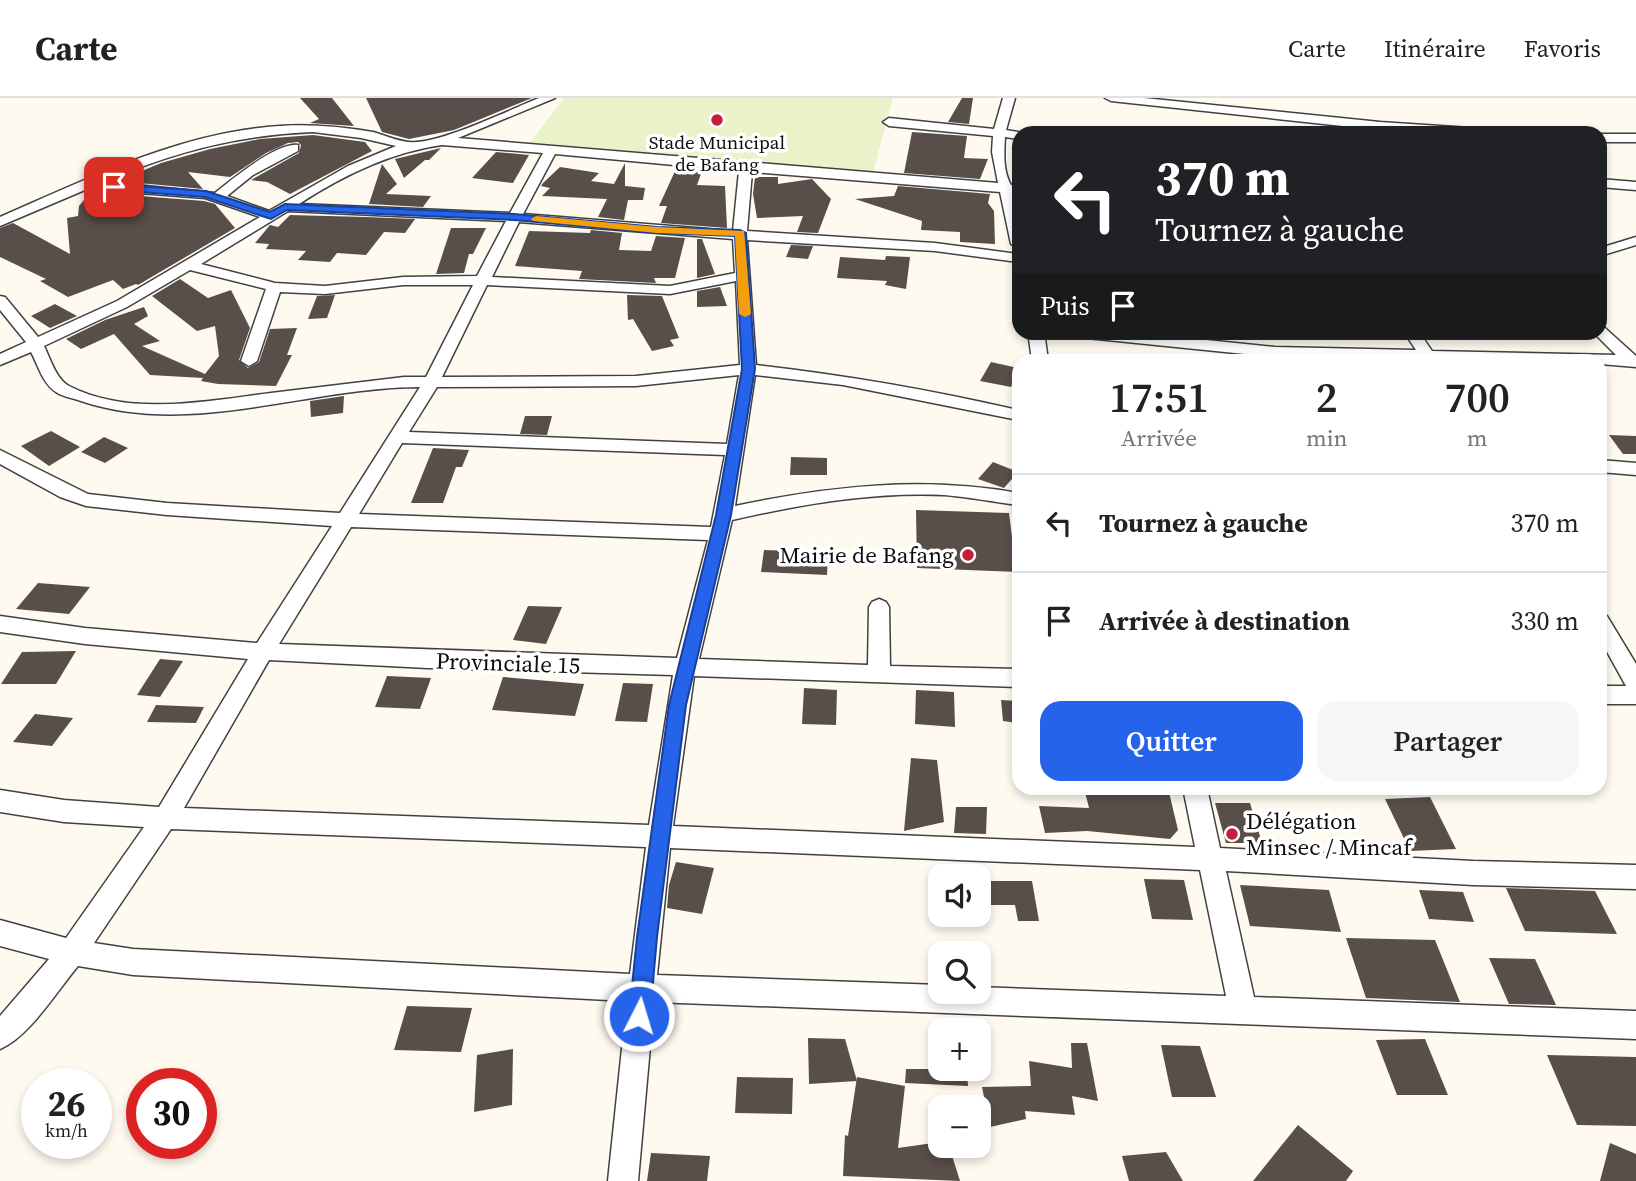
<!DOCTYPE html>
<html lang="fr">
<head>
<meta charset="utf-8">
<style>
  :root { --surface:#fff; --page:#f6f6f6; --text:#222; --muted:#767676; --line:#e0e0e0; --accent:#2563eb }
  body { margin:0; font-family:"Source Serif 4",serif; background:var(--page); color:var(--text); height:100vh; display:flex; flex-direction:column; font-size:26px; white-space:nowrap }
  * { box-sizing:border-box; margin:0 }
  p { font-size:23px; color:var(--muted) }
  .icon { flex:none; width:38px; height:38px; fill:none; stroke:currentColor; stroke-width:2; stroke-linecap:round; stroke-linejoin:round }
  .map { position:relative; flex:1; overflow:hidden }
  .drawer { position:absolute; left:1012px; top:256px; width:595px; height:441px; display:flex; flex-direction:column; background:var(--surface); border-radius:21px; box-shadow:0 4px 10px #0003 }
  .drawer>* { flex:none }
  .hud { position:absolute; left:1012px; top:28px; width:595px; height:214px; border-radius:21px; box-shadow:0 4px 10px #0003; background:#202124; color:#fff; overflow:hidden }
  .fabs { position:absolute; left:928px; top:766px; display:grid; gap:14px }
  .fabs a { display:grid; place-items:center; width:63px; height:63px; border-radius:14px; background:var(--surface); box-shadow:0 4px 10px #0003; font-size:35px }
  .speed { position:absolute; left:21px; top:970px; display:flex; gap:14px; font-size:35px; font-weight:700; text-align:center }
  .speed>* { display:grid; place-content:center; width:91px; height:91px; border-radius:50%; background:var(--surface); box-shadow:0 4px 10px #0003; line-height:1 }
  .speed small { font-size:18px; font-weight:400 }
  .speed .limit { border:10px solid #d22; background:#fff; color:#111 }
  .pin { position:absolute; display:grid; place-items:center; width:60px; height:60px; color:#fff; margin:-30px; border-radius:14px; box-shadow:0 4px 10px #0006 }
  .me { position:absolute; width:77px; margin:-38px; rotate:5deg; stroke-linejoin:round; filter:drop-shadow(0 0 5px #0008) }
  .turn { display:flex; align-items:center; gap:24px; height:147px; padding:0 28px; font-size:32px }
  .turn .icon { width:91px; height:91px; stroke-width:2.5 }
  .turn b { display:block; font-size:49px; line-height:60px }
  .then { display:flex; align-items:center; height:66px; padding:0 28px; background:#0003; gap:14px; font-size:26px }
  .eta { display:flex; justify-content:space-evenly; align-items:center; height:119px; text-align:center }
  .eta b { font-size:42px; font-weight:600; line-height:49px }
  .primary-button { display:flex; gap:14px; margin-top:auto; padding:14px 28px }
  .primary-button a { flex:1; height:80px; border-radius:21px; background:var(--accent); color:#fff; font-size:28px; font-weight:600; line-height:80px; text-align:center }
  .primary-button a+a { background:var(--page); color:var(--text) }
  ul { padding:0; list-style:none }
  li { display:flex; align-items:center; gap:21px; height:98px; padding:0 28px; border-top:2px solid var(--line) }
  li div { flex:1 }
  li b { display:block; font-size:26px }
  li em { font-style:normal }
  header { display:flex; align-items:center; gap:42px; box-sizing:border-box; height:98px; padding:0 35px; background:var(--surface); border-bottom:2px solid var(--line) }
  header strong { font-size:33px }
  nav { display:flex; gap:38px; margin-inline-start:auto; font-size:24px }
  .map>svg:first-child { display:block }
  .pitch { fill:#e9f2c9 }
  .building { fill:#584e4a }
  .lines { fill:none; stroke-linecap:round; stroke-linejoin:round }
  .minor-casing { stroke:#414141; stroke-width:3 }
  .minor { fill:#fff; fill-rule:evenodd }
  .route { fill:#2563eb; stroke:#184099; stroke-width:2 }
  .slow { fill:#f59e0b }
  .poi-dot { fill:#c61e3a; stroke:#fff; stroke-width:2.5 }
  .labels { text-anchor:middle; stroke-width:7; stroke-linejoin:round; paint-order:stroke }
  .far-poi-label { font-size:19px; fill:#0e0e0e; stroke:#fff }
  .poi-label { font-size:23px; fill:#0e0e0e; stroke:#fff; text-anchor:end }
  .street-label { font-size:23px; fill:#0e0e0e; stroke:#fff }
</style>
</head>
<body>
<header>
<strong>Carte</strong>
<nav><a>Carte</a><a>Itinéraire</a><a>Favoris</a></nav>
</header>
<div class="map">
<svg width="1636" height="1083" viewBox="0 0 1636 1083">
  <rect width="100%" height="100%" fill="#fffaf0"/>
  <path class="pitch" d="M564,0H893L873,74L695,62L530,45Z"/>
  <g class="building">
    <path d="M300,0H332L354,28L310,25L319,21Z"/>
    <path d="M366,0H532L454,32L409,41L382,34Z"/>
    <path d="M962,0H973L969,26L948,24Z"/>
    <path d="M912,34L967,38L964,60L988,61L980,81L904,75Z"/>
    <path d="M313,37L365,44L372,53L290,96L267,84L251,82L299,55L301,47L298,44L288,45L266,55L230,79L188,74L203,91L118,83L161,65L210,51L260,41Z"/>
    <path d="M441,50L429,62H425L404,80L395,61Z"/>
    <path d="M496,54L529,57L513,85L472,80Z"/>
    <path d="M625,65V88L645,90L643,102H628L624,122L598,119L607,101L542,98L550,90L541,88L543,85L560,69L599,75L591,83L614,86Z"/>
    <path d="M382,66L397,86L386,96L431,98L423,109L369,106Z"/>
    <path d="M676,71L702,73L697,87L725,88L727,130L661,125L667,108H659Z"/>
    <path d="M755,79H778V86L812,81L831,101L818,135L797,134L803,118L757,120L753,96Z"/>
    <path d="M898,88L990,96L988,105L994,113L995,146L960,144V134L921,132L922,123L855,101L894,98Z"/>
    <path d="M105,92L114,96L204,103L215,106L235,130L138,187L136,186L123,191L113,182L68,199L40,183L46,181L0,159V130L13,125L70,156L67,120L78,118L79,108L84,102L94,100Z"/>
    <path d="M290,117L365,119L415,121L405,135L384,134L366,157L337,155L330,164L298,162L306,153L266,151L269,146L255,145L270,127L278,129Z"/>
    <path d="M451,130H486L473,156H469L464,175L436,176Z"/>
    <path d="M591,132L622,135L619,152L651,153L656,138L685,140L675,180H654L656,185L579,181L582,173L515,168L529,133L590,135Z"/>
    <path d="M697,141H702L715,176L697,180Z"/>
    <path d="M791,147L813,148L808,161L786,159Z"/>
    <path d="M886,158L910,159L906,191L885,187L887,183L837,180L840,159L885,162Z"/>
    <path d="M180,181L208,200L231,192L250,230L239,262L248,270L259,264L270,231L297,230L287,257H292L276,288L218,286L201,283L203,280L150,277L114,236L81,251L66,241L105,222L144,209L148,218L134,226L160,243L142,248L205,276L219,258L215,228L197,233L152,198Z"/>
    <path d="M720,189L727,208L697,209V193Z"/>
    <path d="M335,197L327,220L308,221L317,198Z"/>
    <path d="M627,197L662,198L679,240L670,242L674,248L652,253L633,221L628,222Z"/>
    <path d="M55,206L77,218L50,230L31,218Z"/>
    <path d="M991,264L1018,270L1011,289L980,283Z"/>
    <path d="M344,298L343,315L311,319L310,303Z"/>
    <path d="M525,318H552L547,337L520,336Z"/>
    <path d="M51,333L80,349L49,368L21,348Z"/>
    <path d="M1609,337L1636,338V356H1623Z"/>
    <path d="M104,339L128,350L105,365L81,354Z"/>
    <path d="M433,350L469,352L462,369H456L443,405H411Z"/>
    <path d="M791,359L827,360V377H790Z"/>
    <path d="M993,364L1018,374L1004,390L978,381Z"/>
    <path d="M916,412L1009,415L1012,439H1018V474L917,470Z"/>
    <path d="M764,452L828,454L827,477L761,474Z"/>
    <path d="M38,485L90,489L69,516L16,511Z"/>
    <path d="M528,508L562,509L546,546L513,542Z"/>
    <path d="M76,553L56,586H1L22,554Z"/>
    <path d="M160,561L183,563L160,599L137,597Z"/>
    <path d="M387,578L431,580L420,611L375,609Z"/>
    <path d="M503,579L584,586L575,618L492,612Z"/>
    <path d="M623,585L653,586L647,624L615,623Z"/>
    <path d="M804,590L837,592L836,627L802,626Z"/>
    <path d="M916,592L954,594L955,629L915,626Z"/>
    <path d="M1001,602L1018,603V625L1003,623Z"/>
    <path d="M156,607L204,609L196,625L147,624Z"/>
    <path d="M35,616L73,620L52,648L13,644Z"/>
    <path d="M911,660L937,662L944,724L904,733Z"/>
    <path d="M1084,690H1168L1178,732L1170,741L1087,733L1045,735L1039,708L1089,710Z"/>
    <path d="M1430,699L1456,751L1410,753L1385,701Z"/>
    <path d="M1215,705H1250L1262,745H1226Z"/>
    <path d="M956,709H987L986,736L954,735Z"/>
    <path d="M676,764L714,770L702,816L667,810L669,787Z"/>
    <path d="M1144,781L1184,782L1193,822L1152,821Z"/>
    <path d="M978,783H1032L1039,823H1018L1015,807H978Z"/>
    <path d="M1240,787L1329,792L1341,834L1250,828Z"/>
    <path d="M1506,790L1595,793L1617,836L1525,833Z"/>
    <path d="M1419,792L1463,794L1474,824L1429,821Z"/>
    <path d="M1346,840L1435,842L1460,904L1366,900Z"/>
    <path d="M1489,860L1535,861L1556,907L1509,906Z"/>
    <path d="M407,908L472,910L461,954L394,952Z"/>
    <path d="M808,940L845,941L857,983L809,986Z"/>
    <path d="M1425,941L1448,997H1397L1376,942Z"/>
    <path d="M1071,945H1087L1098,1003L1072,998L1075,1017L1025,1013L1026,1021L990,1029L982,989L1031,988L1029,963L1072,970Z"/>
    <path d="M1161,947L1200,948L1216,999H1172Z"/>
    <path d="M513,951L512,1007L474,1014L477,957Z"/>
    <path d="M1547,957L1636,959V1028L1577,1027Z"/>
    <path d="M906,971H967L968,988L905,985Z"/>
    <path d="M737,979L793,980L792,1016L735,1015Z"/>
    <path d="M857,979L905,988L898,1050L940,1044V1048H949L960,1083L843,1078L845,1037L848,1038Z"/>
    <path d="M1298,1027L1353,1073L1346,1083H1253Z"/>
    <path d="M1610,1045L1636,1056V1083H1600Z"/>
    <path d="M1166,1054L1183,1083H1129L1122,1058Z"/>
    <path d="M651,1055L710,1058L707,1083H647Z"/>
  </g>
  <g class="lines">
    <g class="minor-casing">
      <g id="minor">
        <path d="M539,0H555L458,40L998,85L992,54L993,38L889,28L883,24L889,20L994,31L1003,0H1015L1006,32L1023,35H1018V41L1005,39C1004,55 1003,73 1011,87H1018V95H1014L1018,116V150L1011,146L1000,94L752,74L747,133L935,145L1018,156V164L935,153L747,142L756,267C845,277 931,292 1018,312V322L843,287L755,277L735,408C830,388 922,378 1018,395V407C994,404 969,399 944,397C873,394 802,406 732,422L699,561L868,567L869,509L872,504L879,501L886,504L889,509L890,568L1018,571V589L694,578L673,728L1195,749L1183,690H1207L1220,750L1473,763L1636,767V791L1473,787L1226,773L1254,899L1636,913V941L654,904L638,1083H608L627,903L133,877L78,868C57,893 29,939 0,951V918L49,861L0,848V822L66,840L144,729L64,724L0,714V692L64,702L159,709L248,561L85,546L0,534V518L85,530L257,545L332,428L167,417L86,408L60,399L0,366V352L88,396L167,405L340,415L420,289C309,289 191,340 81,303C73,300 63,299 56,294C43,286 38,267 31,254L0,267V256L26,244L0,212V198L5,199L38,239L117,203L260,119L205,100L114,93L99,86L0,128V119C85,82 173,38 267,29C302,25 338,28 373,34C384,37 397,43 409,44C438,47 509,12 539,0ZM313,34L361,40L396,48L348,68L269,113L227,98L253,77L298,53V47C277,44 232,81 215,95L116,85L110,81C178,53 239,37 313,34ZM442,47L543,55L510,115L299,106C342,78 391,54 442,47ZM555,56L739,73L733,133L523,116ZM288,113L506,123L477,178L403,179L325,188L275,185L201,166ZM519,124L733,141L735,175L670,188L492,179ZM190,172L266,191L241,263L249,268L257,263L280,194L325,196L403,187H473L426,279H404C360,284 315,290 271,295C207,303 129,319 69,288C56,281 50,260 44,248L127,209ZM736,183L740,267L636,278L442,279L487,187L670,196ZM739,277L727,346L409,334L437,289L636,288ZM402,345L725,357L711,429L359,416ZM351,429L708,442L677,560L279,546ZM269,562L428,570L673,577L649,727L184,710ZM171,731L646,749L630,876L133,851L94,845ZM670,750L1200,772L1226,898L978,889V894H940V887L657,877Z"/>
        <path d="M1105,0H1144L1380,24L1486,31L1492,35L1380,32L1111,3Z"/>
        <rect x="1600" y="36" width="36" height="8"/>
        <path d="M1600,81L1636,84V92L1600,89Z"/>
        <path d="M1636,139V147L1600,158V150Z"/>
        <path d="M1600,228L1605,230L1636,258V269L1600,266V262L1275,259L1077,239L1070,234H1128L1275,249L1416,252L1404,234H1419L1432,253L1616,257L1593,234H1600Z"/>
        <path d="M1028,234H1044L1048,262H1032Z"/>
        <path d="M1600,362L1636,365V377L1600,374Z"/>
        <path d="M1600,516L1607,518L1636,566V606H1600V588H1626L1600,541Z"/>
      </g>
    </g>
    <use href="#minor" class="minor"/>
  </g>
  <path class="route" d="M111,86L206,93L270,114L285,106L514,116L657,129L740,132L746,135L755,271L731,417L686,607L657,839L650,918L647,925L639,928L632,925L629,918L637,839L669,607L716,417L742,271L735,138L657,135L514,122L287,112L271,121L205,99L114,92L109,89Z"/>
  <path class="slow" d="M536,118L657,129L744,133L751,216L745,219L739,216L735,138L657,135L533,123L531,121Z"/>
  <g class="poi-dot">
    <circle cx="717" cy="22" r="7"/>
    <circle cx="968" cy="457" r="7"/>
    <circle cx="1232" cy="736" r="7"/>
  </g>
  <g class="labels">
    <g class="far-poi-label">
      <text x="717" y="51">Stade Municipal<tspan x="717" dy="22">de Bafang</tspan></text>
    </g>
    <g class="poi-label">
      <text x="954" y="465">Mairie de Bafang</text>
      <text x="1246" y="731" text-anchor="start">Délégation<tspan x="1246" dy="26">Minsec / Mincaf</tspan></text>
    </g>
    <g class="street-label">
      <text transform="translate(508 565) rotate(2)" y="8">Provinciale 15</text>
    </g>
  </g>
</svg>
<div class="fabs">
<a><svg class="icon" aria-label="sound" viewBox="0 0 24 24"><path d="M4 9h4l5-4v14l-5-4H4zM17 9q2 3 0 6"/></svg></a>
<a><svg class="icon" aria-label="search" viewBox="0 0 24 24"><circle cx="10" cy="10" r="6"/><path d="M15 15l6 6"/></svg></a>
<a>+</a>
<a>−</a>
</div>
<div class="speed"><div>26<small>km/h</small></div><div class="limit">30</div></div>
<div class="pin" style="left:114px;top:89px;background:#d93025"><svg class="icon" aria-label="arrive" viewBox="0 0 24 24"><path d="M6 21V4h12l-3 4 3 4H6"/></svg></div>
<svg class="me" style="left:639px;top:918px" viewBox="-20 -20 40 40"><circle r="17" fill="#2563eb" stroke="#fff" stroke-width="3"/><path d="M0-11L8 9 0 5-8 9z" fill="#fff"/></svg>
<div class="hud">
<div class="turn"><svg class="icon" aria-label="left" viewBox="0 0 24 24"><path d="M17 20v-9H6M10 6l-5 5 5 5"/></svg><div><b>370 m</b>Tournez à gauche</div></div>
<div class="then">Puis<svg class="icon" aria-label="arrive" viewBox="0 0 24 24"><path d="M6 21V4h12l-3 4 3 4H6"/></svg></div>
</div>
<section class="drawer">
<div class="eta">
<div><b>17:51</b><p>Arrivée</p></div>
<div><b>2</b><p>min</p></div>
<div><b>700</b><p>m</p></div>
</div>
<ul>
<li><svg class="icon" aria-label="left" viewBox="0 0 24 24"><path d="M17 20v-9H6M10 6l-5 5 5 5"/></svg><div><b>Tournez à gauche</b></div><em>370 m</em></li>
<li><svg class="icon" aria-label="arrive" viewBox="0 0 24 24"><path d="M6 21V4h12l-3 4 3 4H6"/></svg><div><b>Arrivée à destination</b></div><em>330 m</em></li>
</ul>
<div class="primary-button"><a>Quitter</a><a>Partager</a></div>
</section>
</div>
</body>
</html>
